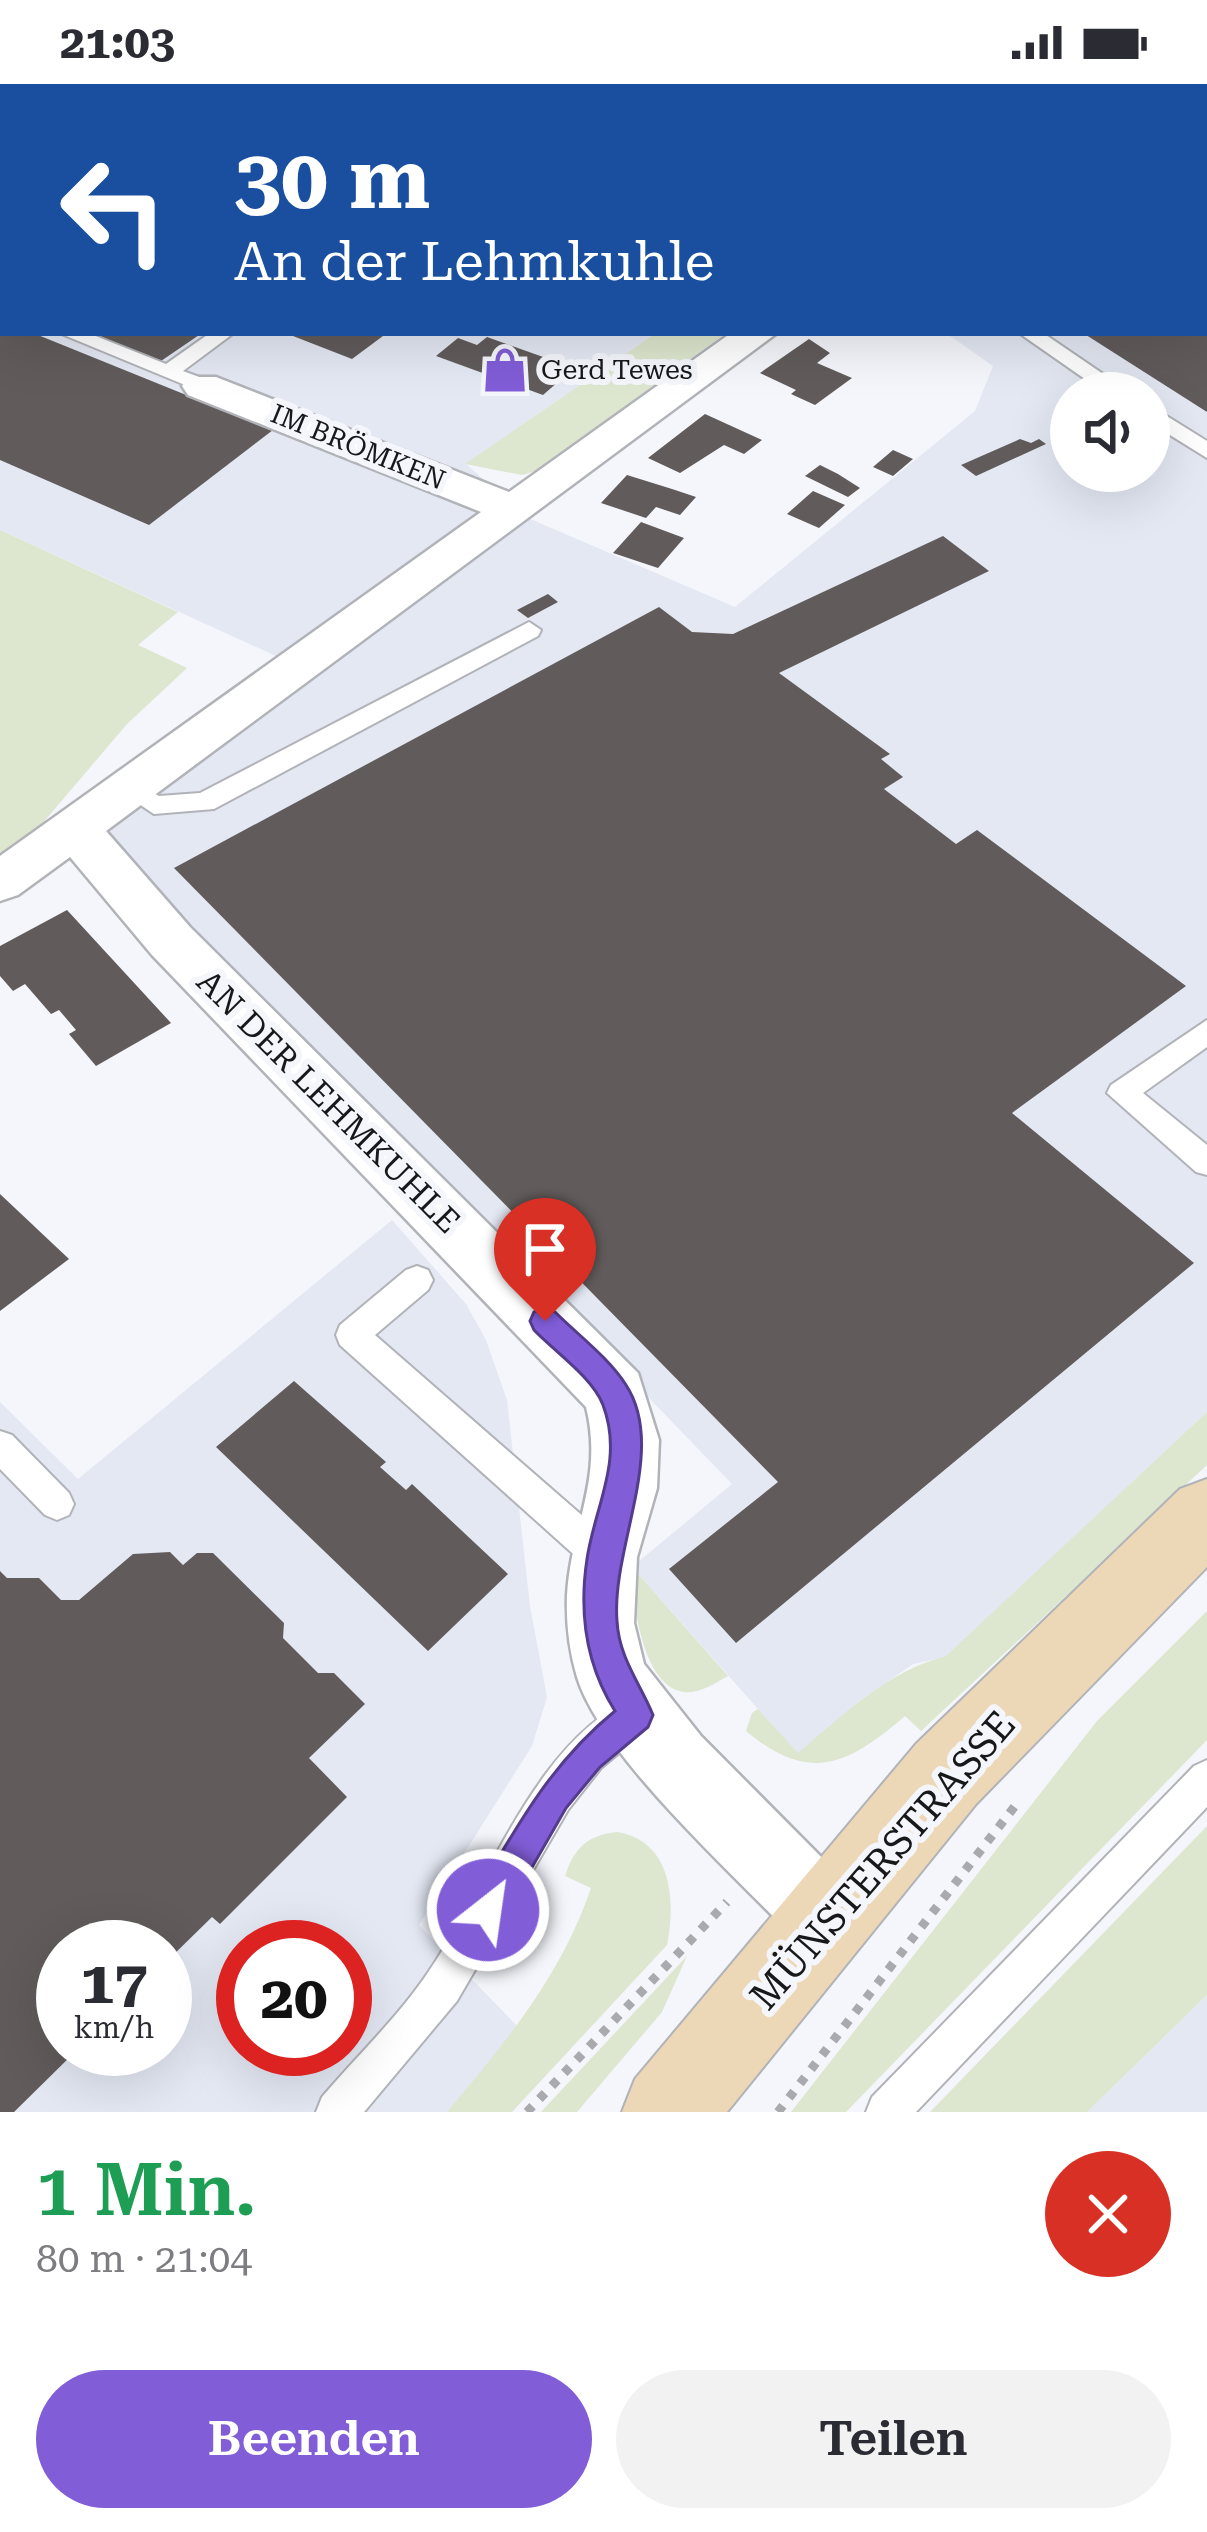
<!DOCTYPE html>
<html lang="de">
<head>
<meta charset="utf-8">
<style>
  :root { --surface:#fff; --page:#f2f2f3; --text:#2b2b33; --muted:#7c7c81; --accent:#815dd7 }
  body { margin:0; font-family:"Roboto Serif",serif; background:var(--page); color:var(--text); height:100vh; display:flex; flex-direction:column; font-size:45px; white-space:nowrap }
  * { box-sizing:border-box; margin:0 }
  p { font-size:39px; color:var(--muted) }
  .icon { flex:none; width:66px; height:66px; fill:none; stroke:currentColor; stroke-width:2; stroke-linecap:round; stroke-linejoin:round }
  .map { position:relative; height:2028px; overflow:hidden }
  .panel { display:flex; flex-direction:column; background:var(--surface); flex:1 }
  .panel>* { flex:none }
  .banner { position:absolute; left:0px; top:0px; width:1209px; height:252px; box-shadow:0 12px 48px #0002; background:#1a4fa0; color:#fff; overflow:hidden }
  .fabs { position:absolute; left:1050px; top:288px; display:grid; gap:24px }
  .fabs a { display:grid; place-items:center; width:120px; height:120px; border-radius:50%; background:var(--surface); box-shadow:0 12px 48px #0002; font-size:60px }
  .speed { position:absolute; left:36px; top:1836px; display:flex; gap:24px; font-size:60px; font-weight:700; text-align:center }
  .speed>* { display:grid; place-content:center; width:156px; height:156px; border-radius:50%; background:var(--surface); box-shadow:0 12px 48px #0002; line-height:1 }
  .speed small { font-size:30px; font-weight:400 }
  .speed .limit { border:18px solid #d22; background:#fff; color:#111 }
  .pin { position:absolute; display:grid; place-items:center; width:102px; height:102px; color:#fff; margin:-123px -51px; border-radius:50% 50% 50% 0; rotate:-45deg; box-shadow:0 0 12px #0007 }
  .pin .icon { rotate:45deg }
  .me { position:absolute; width:132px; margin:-66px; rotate:30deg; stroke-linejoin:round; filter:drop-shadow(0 0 9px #0008) }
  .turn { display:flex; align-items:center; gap:42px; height:252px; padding:0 36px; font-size:54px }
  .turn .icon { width:156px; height:156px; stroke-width:2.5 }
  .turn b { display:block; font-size:84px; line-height:102px }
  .round { display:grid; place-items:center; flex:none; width:126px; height:126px; border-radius:63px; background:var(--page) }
  .summary { display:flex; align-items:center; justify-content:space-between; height:204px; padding:0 36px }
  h1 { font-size:72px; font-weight:600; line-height:90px; color:#1e9e55 }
  .cta { display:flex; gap:24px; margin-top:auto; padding:24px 36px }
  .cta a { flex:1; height:138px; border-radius:72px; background:var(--accent); color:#fff; font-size:48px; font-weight:600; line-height:138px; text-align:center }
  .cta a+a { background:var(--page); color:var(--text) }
  .status { display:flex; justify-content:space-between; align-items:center; height:84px; padding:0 60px; background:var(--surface); direction:ltr }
  .status svg { height:33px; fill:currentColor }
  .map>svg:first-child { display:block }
  .built { fill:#e3e8f3; fill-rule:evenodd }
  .green { fill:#dde6ce }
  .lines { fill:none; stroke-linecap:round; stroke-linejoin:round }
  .stream { fill:#8da5bc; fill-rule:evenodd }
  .building { fill:#615c5b }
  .service-casing { stroke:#b1b3b8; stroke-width:4 }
  .minor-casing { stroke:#b1b3b8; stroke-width:5 }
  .secondary-casing { stroke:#b1b3b8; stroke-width:4 }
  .path { stroke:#a8aaae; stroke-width:9; stroke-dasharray:8 10; stroke-linecap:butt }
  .service { fill:#fff; fill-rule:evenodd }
  .minor { fill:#fff; fill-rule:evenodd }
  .secondary { fill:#ecd7b7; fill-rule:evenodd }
  .route { fill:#815dd7; stroke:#543c8c; stroke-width:3 }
  .labels { text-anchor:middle; stroke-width:12; stroke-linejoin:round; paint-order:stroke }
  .far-poi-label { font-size:27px; fill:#17181a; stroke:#f4f6fb; text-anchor:start }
  .far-street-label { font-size:27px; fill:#17181a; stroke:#f4f6fb }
  .street-label { font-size:33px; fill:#17181a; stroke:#f4f6fb }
  .near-street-label { font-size:39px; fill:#17181a; stroke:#f4f6fb }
</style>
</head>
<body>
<div class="status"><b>21:03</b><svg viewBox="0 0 49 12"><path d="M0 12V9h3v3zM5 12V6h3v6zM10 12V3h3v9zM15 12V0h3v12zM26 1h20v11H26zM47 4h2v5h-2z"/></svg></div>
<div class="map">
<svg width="1207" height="2028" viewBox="0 0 1207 2028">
  <rect width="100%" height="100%" fill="#f4f6fb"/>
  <g class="built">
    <path d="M0,0L374,3H3V249H656L466,380L528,434L735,523L975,327L993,282L946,249H1206V3H1053L1207,0V1328L946,1573L913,1580L858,1618L798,1670L632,1483L732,1400L102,748L315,590L0,446ZM1071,309H1149V387H1071Z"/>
    <path d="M392,1136L466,1220L486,1256L507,1316L530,1522L547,1613L532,1662L419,1841L525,1950L454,2028H0V1318L78,1395ZM63,1863H165V1965H63ZM243,1863H345V1965H243Z"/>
    <path d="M1207,1911V2028H1087Z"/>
  </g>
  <g class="green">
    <path d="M656,249H726L536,387L522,391L465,380Z"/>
    <path d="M0,446L178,528L138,561L187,584L127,640L41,741L0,771Z"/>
    <path d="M1207,1328V1381L921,1647L905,1632C849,1680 810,1701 746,1647L752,1629L758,1625L798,1669C843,1631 887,1587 946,1572Z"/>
    <path d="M632,1483L728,1592C715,1599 700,1610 684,1608C642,1603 632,1515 632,1483Z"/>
    <path d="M1207,1527V1656L846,2028H791L1097,1637Z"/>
    <path d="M1207,1742V1911L1087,2028H930Z"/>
    <path d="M617,1748C672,1757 676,1816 667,1861L512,2028H447C506,1958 561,1892 591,1804L565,1792C574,1764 588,1751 617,1748Z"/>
    <path d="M687,1872L662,1928L577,2028H541Z"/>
  </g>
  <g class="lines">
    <path class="stream" d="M931,0H939L941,3H933Z"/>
  </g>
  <g class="building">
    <path d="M0,249H33L273,346L149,441L0,376Z"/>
    <path d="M91,249H202L161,277Z"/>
    <path d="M297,249H387L352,275L293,252Z"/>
    <path d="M1083,249H1207V328Z"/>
    <path d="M487,253L574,284L543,311L436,272L458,254L477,261Z"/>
    <path d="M809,255L830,269L817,279L852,294L815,321L791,310L796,306L760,289Z"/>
    <path d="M705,330L762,356L744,370L724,361L680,389L648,374Z"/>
    <path d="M1020,355L1031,359L1039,355L1046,360L976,392L961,381Z"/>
    <path d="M893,366L913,375L893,392L873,383Z"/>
    <path d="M820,381L838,390L860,404L848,413L805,392Z"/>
    <path d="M627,391L672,405L696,413L680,431L656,423L646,434L601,419Z"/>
    <path d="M813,407L845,421L819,444L787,430Z"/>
    <path d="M641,438L684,454L658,484L613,469Z"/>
    <path d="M943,452L989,487L779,589L890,670L881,675L903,693L884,705L956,760L977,746L1186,902L1012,1029L1194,1179L736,1559L669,1485L778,1398L174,784L659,523L692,548L733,550Z"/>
    <path d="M548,510L558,518L528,534L517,526Z"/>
    <path d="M67,826L171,939L96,982L69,950L76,946L59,926L51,930L25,900L13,907L0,892V862Z"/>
    <path d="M0,1110L69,1175L0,1227Z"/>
    <path d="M294,1297L386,1378L380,1383L406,1406L412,1400L508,1490L428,1567L216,1363Z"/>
    <path d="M170,1468L183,1481L197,1469H213L284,1539L283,1554L318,1589H334L365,1620L309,1674L347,1713L220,1840L212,1833L165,1879V1863H63V1965H78L14,2028H0V1487L7,1494H39L61,1516H79L133,1470Z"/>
  </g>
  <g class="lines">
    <g class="service-casing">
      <g id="service">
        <path d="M227,0H253L255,3H229Z"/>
        <rect x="1206" y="54" width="1" height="12"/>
        <path d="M0,215L3,216V229L0,228Z"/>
        <path d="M59,249H88L166,280L210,249H234L183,287L210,297V307L202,308Z"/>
        <path d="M1019,249H1043L1131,309H1105Z"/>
        <path d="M1149,321L1207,357V374L1149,338Z"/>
        <path d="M529,538L541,546L538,552L214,725L154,730L115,704L128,695L159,712L200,709Z"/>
        <path d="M1207,936V963L1143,1009L1207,1061V1091L1196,1088L1107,1009L1111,1001Z"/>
        <path d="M417,1182L428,1186L433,1196L428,1206L375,1251L616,1461L621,1473L616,1485L603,1490L590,1485L340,1261L336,1251L340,1241L406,1186Z"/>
        <path d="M0,1347L12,1351L69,1409L74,1420L69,1431L57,1436L45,1431L0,1385Z"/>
        <path d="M636,1613L649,1618L655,1631L649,1644L601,1684L568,1726L457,1917L364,2028H316L322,2013C357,1972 399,1932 429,1887C487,1804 536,1653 636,1613Z"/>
        <path d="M1207,1676V1723L916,2028H866L872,2013L1194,1682Z"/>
      </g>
    </g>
    <g class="minor-casing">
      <g id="minor">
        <path d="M389,0H430L432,3H391Z"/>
        <path d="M1207,20V41H1206V20Z"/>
        <path d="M731,249H777L106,747L190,843L638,1289L659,1356L657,1404L637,1473L634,1539L644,1580L701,1652L854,1806L865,1833L854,1860L827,1871L800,1860C739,1795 602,1674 577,1593C569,1566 566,1539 567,1511C571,1442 604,1394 586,1323L152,871L70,773L18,811L0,817V772L481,428L188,311L182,302L188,293H216L509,408Z"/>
      </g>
    </g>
    <g class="secondary-casing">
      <path id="secondary" d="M1207,1395V1483L976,1720L727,2028H622L635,1995L916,1660L1180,1405Z"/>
    </g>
    <g class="path">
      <path d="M527,2028L727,1818"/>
      <path d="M778,2028L1015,1722"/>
    </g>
    <use href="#service" class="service"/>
    <use href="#minor" class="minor"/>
    <use href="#secondary" class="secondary"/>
  </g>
  <path class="route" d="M545,1224L555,1228C578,1251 609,1274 626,1301C668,1365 611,1464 617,1537C619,1574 640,1599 653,1631L648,1643L600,1683L566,1724L500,1839L488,1844L475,1839L469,1826L475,1814C516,1743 551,1679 615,1627C586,1581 579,1528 587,1475C595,1421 624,1377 603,1321C593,1294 554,1267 534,1246L530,1237L534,1228Z"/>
  <defs>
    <g id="shop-bare" transform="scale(3.6)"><path d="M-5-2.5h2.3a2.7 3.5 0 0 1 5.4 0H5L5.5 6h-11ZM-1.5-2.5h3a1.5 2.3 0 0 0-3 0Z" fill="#815dd7" stroke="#f4f6fb" stroke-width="2.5" paint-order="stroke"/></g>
  </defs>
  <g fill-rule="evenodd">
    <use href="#shop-bare" x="505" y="286"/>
  </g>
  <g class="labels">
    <g class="far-poi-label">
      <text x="541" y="295">Gerd Tewes</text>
    </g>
    <g class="far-street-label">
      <text transform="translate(358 363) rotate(22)" y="9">IM BRÖMKEN</text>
    </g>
    <g class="street-label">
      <text transform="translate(329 1017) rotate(45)" y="12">AN DER LEHMKUHLE</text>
    </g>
    <g class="near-street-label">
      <text transform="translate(882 1776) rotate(-49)" y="14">MÜNSTERSTRASSE</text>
    </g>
  </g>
</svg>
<div class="fabs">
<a><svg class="icon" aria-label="sound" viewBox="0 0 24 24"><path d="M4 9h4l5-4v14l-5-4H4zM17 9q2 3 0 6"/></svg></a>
</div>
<div class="speed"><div>17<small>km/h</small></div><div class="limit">20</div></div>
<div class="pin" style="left:545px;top:1237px;background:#d93025"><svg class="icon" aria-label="arrive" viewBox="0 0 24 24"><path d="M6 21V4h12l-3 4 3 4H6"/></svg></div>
<svg class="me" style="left:488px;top:1826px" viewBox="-20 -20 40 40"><circle r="17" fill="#815dd7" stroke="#fff" stroke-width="3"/><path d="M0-11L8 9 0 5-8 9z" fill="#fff"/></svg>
<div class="banner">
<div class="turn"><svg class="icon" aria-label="left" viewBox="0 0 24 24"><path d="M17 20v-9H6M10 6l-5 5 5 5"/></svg><div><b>30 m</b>An der Lehmkuhle</div></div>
</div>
</div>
<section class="panel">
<div class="summary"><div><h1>1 Min.</h1><p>80 m · 21:04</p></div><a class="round" style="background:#d93025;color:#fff"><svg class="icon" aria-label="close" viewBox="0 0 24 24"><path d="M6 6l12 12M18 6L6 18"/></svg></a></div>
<div class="cta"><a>Beenden</a><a>Teilen</a></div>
</section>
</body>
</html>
